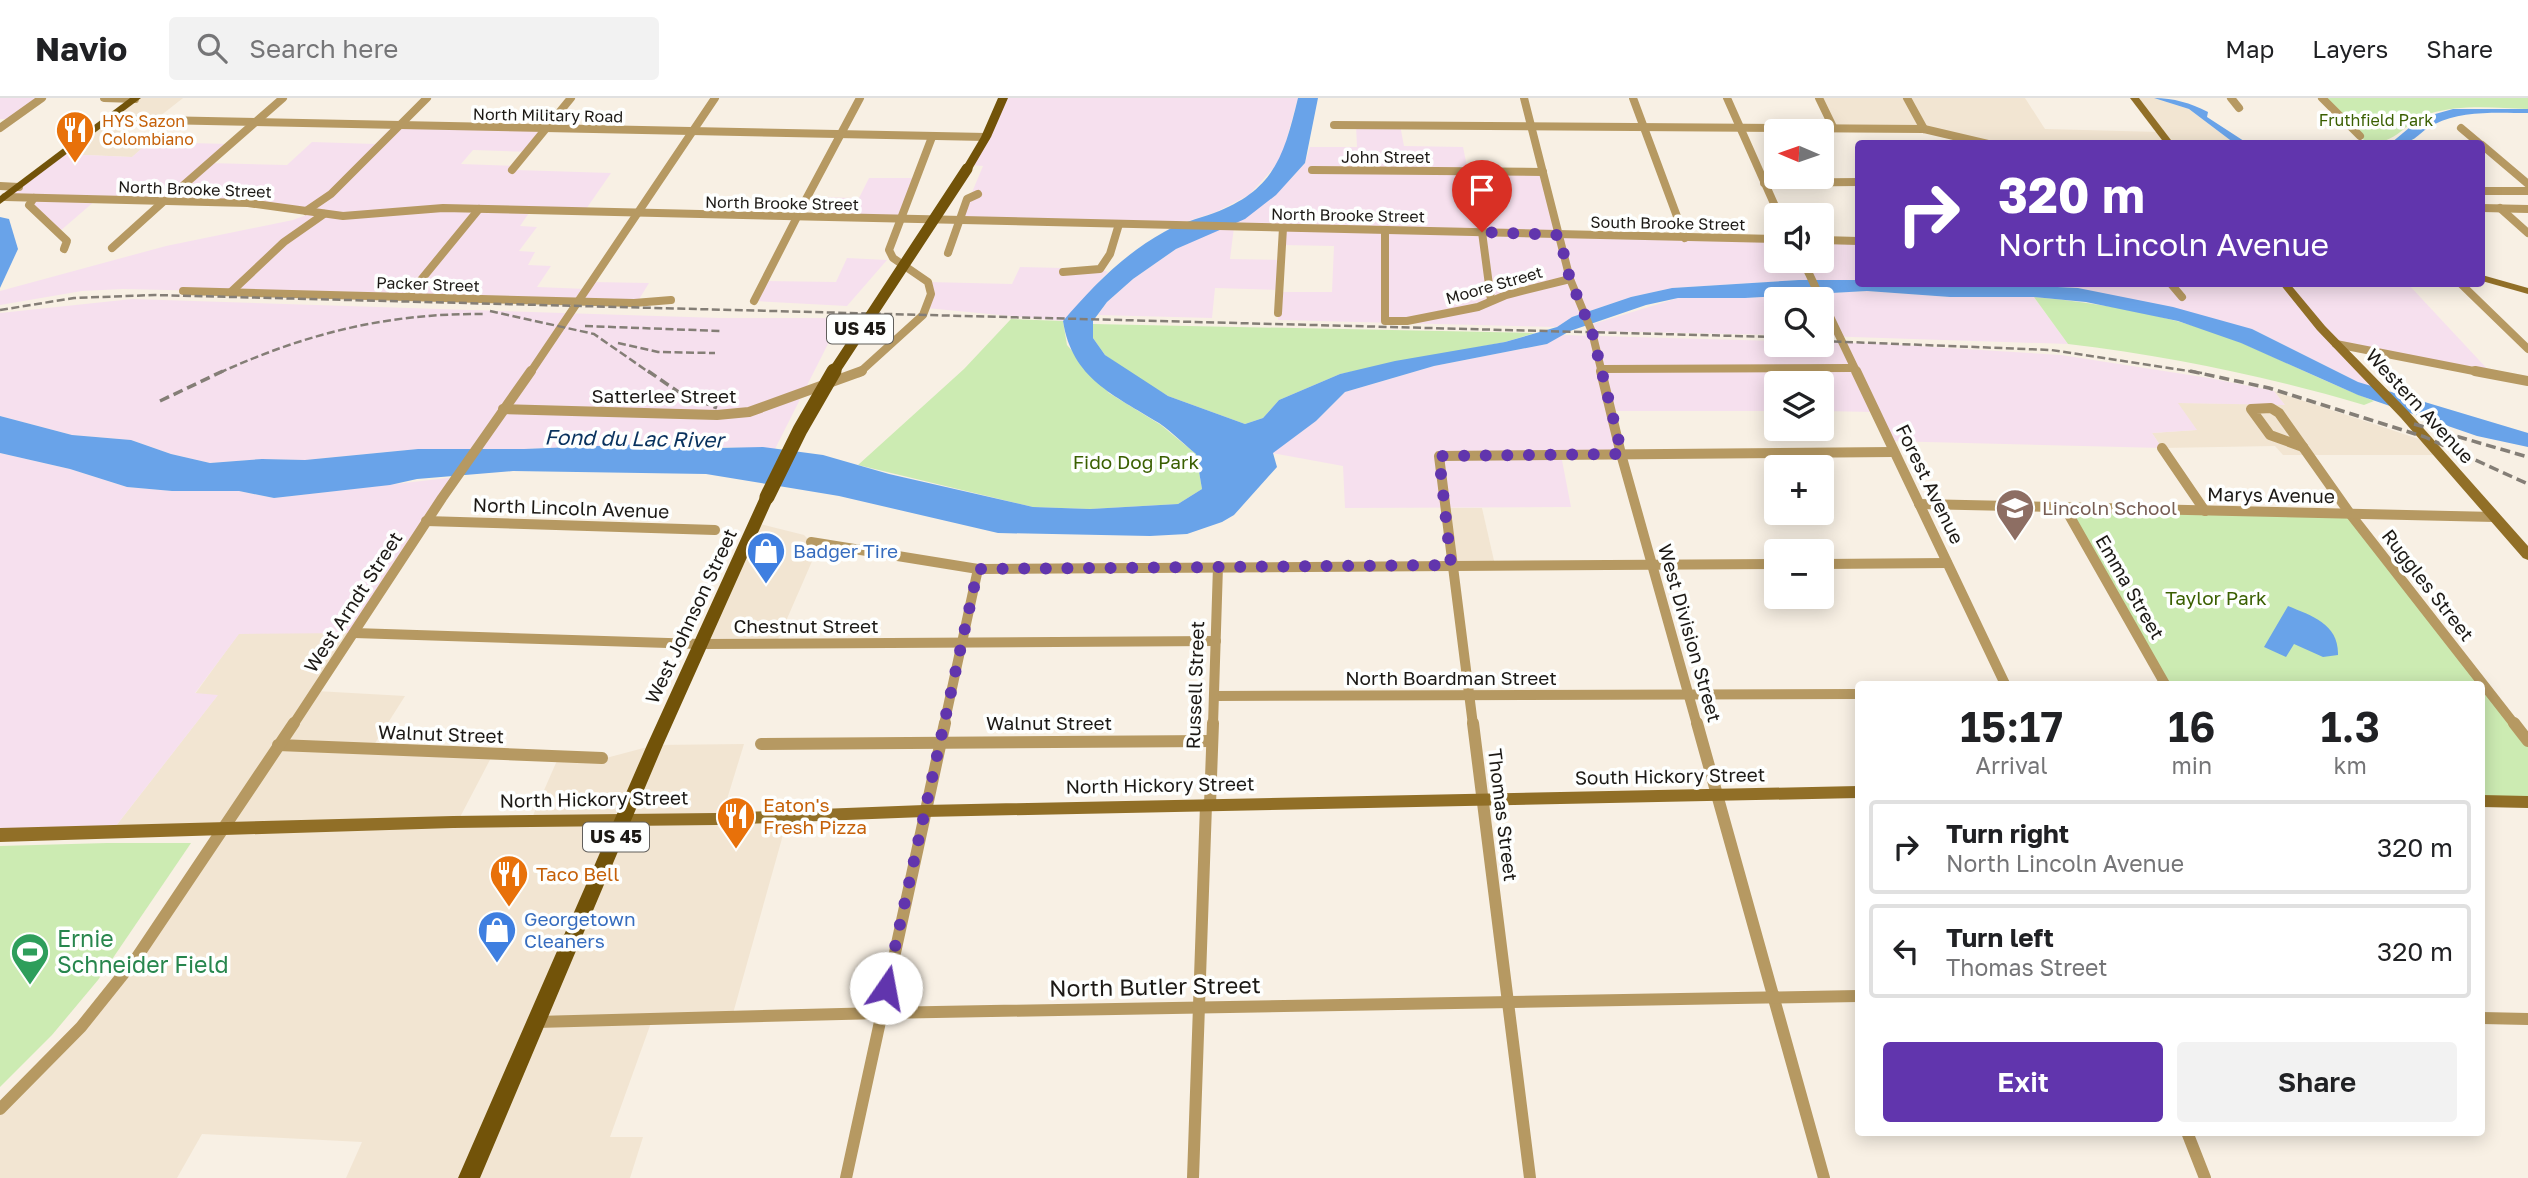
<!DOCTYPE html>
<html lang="en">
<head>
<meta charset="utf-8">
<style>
  :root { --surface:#fff; --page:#f2f2f2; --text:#202124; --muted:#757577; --line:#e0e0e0; --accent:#6135ad }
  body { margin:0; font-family:"Golos Text",sans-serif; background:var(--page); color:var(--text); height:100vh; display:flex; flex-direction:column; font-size:26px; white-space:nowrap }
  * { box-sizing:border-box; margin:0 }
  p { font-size:23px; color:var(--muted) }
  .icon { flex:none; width:38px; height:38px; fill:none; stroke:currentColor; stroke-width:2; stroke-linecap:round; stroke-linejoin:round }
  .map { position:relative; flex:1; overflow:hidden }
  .side { position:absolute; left:1855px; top:583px; width:630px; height:455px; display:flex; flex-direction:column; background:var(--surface); border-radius:7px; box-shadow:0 4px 18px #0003 }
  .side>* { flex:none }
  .banner { position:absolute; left:1855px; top:42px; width:630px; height:147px; border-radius:7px; box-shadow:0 4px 18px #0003; background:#6135ad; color:#fff; overflow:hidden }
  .needle { width:46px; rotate:272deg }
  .controls { position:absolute; left:1764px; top:21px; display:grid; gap:14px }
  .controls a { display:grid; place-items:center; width:70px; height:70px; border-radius:7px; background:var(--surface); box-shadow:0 4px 18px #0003; font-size:35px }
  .pin { position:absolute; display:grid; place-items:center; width:60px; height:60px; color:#fff; margin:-72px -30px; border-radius:50% 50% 50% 0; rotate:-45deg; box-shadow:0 0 7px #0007 }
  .pin .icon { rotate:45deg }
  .me { position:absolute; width:77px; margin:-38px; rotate:12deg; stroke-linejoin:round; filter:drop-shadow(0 0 5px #0008) }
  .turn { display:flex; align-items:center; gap:24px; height:147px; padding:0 28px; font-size:32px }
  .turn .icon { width:91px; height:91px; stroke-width:2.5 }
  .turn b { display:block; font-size:49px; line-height:60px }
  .eta { display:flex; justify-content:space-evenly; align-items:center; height:119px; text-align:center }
  .eta b { font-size:42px; font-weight:600; line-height:49px }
  .action { display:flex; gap:14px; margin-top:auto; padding:14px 28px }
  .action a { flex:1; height:80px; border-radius:7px; background:var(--accent); color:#fff; font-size:28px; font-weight:600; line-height:80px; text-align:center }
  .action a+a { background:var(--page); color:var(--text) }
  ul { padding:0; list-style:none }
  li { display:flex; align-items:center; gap:21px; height:94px; margin:0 14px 10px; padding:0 14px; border:4px solid var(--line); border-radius:7px }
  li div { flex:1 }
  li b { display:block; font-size:26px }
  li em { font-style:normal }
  header { display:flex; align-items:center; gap:42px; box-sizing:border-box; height:98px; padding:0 35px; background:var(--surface); border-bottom:2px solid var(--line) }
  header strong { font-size:33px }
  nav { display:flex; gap:38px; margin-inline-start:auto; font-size:24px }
  .search { width:490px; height:63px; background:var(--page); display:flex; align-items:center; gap:18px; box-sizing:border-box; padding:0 24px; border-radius:7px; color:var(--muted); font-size:26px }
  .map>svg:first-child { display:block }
  .built { fill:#f2e5d2 }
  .industrial { fill:#f6e0ee }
  .green { fill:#ccebb2 }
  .water { fill:#69a3e9 }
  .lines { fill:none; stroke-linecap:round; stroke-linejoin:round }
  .street-far2 { stroke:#b69962; stroke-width:8 }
  .street-far1 { stroke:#b69962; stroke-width:10 }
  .street { stroke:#b69962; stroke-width:12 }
  .secondary { fill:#916f27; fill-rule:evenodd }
  .primary { fill:#725309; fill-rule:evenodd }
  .rail-far1 { stroke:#847e76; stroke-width:2.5; stroke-dasharray:8 3.5; stroke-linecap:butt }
  .rail { stroke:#847e76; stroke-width:3.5; stroke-dasharray:10 5; stroke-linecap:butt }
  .primary-bridge-far1 { stroke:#725309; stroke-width:11 }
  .primary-bridge { stroke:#725309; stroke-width:15 }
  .route { stroke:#6135ad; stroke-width:12; stroke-dasharray:0 21.6 }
  .labels { text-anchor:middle; stroke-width:7; stroke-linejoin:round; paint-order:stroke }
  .far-street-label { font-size:16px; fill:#1c1915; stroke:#fefffe }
  .far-park-label { font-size:16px; fill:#3a5f01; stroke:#fefffe }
  .far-food-label { font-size:16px; fill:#c56008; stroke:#fefffe; text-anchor:start }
  .shield { fill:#fefffe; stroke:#605e5b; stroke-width:2 }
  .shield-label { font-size:18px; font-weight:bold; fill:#1c1915 }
  .street-label { font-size:19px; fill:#1c1915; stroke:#fefffe }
  .park-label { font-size:19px; fill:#3a5f01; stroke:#fefffe }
  .education-label { font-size:19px; fill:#785e54; stroke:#fefffe; text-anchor:start }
  .shop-label { font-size:19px; fill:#366cbe; stroke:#fefffe; text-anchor:start }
  .food-label { font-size:19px; fill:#c56008; stroke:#fefffe; text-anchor:start }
  .water-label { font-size:21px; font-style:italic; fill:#09325e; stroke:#fefffe }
  .near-leisure-label { font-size:23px; fill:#27864d; stroke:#fefffe; text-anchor:start }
  .near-street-label { font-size:23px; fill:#1c1915; stroke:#fefffe }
</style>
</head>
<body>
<header>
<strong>Navio</strong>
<div class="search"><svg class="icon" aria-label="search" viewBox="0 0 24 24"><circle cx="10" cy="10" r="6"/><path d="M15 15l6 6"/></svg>Search here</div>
<nav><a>Map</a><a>Layers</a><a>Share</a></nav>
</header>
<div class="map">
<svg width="2528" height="1080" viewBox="0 0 2528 1080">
  <rect width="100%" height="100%" fill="#f8f0e4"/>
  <g class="built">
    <path d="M136,0H183L155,22H142L127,35L158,37L132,59L62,56Z"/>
    <path d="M1819,0H2025L2045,31L2160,34L2134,0H2154L2189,11L2234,45L1988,46L1924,31L1833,29Z"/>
    <path d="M2274,293L2428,344L2440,357H2283L2275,348L2162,350L2152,335L2196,332L2177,305L2284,306Z"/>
    <path d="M1445,410H1482L1495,467H1451Z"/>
    <path d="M756,425L804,437L811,444L820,445L776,546H700Z"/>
    <path d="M239,535H354L316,593L405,598L372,650L493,656L458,723L531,722L559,658L606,660L655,647L744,646L724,711L717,721L788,719L732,919L652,922L610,1039H643L630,1080H346L362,1044L202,1036L177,1080H0V1011L81,929L221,731L112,733L217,598L195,596Z"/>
  </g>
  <g class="industrial">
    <path d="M0,0H42L12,21H0Z"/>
    <path d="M1003,0H1298L1281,62L1249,97L1216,114L1176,127L960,123L983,68L970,67Z"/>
    <path d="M397,24L551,28L530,54L473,52L461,66L519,68L516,72L611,75L584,114L531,112L520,128L537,129L519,153L535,154L528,167L551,168L537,189L587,191L592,184L649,185L638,203L123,191L82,193L0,207V193L166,148L293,122L311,115L282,109L96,102L59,134L29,107L33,100L5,99L62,56L132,59L149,44L229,46L209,65L287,67L312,44L375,46Z"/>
    <path d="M1356,27H1400L1404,48L1463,49L1468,73L1543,74L1560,137L1776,141V163H1822V142L1858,143V182H1800L1672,190L1631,199L1572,219L1557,229L1278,222L1279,194H1332L1334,148L1282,147L1283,131L1234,129L1230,161L1282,162L1279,192L1215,190L1212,220L1098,217L1107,204L1133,181L1176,151L1207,136L1289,83L1305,65L1310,49H1357Z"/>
    <path d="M869,80H917L902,121L812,120L818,108L804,105L807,99L859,100Z"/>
    <path d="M847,160L887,162L847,208L754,203L765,183L836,184Z"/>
    <path d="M1020,169L1064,170L1063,174L1100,171L1108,174L1063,223L926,210L930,200L928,184L1012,186Z"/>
    <path d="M1995,186H2408L2492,276L2338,246L2382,292L2358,284L2252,231L2078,190Z"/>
    <path d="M1867,193L1950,199H2034L2068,246L1822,238V201H1776V237L1592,233L1590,227L1678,200H1745Z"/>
    <path d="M132,201L720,220H841L775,351L645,346L524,351H418L305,362L262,361L210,365L171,356L131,342L72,337L0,318V215Z"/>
    <path d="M1562,237L1776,243V247H1822V244L1884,246L2061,257L2209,280L2274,293L2285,307L2178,305L2197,332L2152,335L2162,350L1887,343L1873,314L1822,313V285H1776V313H1612L1621,356L1561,357L1571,409L1345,410L1343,368L1272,355L1316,323L1345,294L1434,268L1547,246Z"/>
    <path d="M0,355L70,371L127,389L172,393H239L274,400L456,379L354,535L239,536L195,595L218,597L112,733L0,737Z"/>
  </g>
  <g class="green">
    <path d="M2322,0H2528V11C2496,10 2460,6 2429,16C2401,26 2400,45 2367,45Z"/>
    <path d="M2034,199C2104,205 2176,218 2242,245C2286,264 2329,286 2374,303L2364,307C2265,278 2170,258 2068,246Z"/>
    <path d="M1011,221L1063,223L1067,247L1109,295L1161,327L1196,356L1202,391L1178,406L1090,411L1033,409L858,367L964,271Z"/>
    <path d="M1093,226L1535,235L1505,244L1340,276L1279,302L1263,320L1245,326L1168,298L1136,279L1105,257L1093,240Z"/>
    <path d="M2065,410L2351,417L2528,643V704L2482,703V586H2165Z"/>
    <path d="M107,745H191L98,882L52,937L0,989V748Z"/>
  </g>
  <g class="water">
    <path d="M1298,0H1318L1305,65L1276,97L1245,121L1176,151L1133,181L1107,204L1093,223V240L1105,257L1168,298L1245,326L1263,320L1279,302L1340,276L1395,263L1505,244L1557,229L1572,219L1631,199L1672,190L1799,182H1858V186H1995L2078,190L2173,209L2252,231L2358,284L2528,335V349L2477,338L2358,297L2241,245L2178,223L2086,204L2034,199H1950L1867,193L1745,200H1678L1646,207L1570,233L1547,246L1434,268L1345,294L1316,323L1273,355L1277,369L1234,417L1222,424L1187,436L1150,438L998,435L839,398L706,376L513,373L417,381L390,387L274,400L239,393H172L127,389L70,371L0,355V318L72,337L131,342L171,356L210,365L262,361L305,362L418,351H524L645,346L716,350L763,349L823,357L889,376L1033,409L1090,411L1178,406L1202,391L1196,356C1184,346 1172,334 1159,325C1114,297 1072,281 1063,223C1092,189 1124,156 1164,134C1180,125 1197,121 1214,115C1275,92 1284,57 1298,0Z"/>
    <path d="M2154,0C2174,0 2190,5 2208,14L2207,19L2247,45H2234L2189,11Z"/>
    <path d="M2453,11H2528V15C2499,15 2461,12 2435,26C2414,36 2419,46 2391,45L2421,20Z"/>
    <path d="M0,119L9,121L18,151L0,190Z"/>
    <path d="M2288,508C2312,518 2339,526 2338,557L2323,559L2294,546L2286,559L2264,549Z"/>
  </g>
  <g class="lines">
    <g class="street-far2">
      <path d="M104,0L135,1"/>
      <path d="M1524,0L1570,181L1592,234L1602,275"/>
      <path d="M1633,0L1685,140"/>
      <path d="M1727,0L1779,117"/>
      <path d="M1819,0L1833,29"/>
      <path d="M1907,0L1924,31"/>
      <path d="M2231,0L2239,10"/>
      <path d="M2322,0L2360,38"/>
      <path d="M109,21L986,39"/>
      <path d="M1334,27L1924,31L1988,46"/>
      <path d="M0,30L42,0"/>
      <path d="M2461,30L2480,46"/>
      <path d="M2482,47L2528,86"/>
      <path d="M512,72L571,0"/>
      <path d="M1312,72L1543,74"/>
      <path d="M1764,85L1858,84"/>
      <path d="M0,88L19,89"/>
      <path d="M178,92L283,0"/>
      <path d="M2482,93H2528"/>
      <path d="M5,99L248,105L343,118L443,110L1776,141"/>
      <path d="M34,100L29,107L67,143L64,151"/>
      <path d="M804,105L860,0"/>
      <path d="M2482,110L2528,111"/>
      <path d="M2500,110L2528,135"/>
      <path d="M306,113L331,96L427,0"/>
      <path d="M1385,132V223H1407L1478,209L1506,197L1570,181"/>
      <path d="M1482,134L1491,202"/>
      <path d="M1822,142L1858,143"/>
      <path d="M112,150L164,103"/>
      <path d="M948,155L967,101L978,96"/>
      <path d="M1803,163L1821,201"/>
      <path d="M1063,174L1100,171L1110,156L1119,126"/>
      <path d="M2171,186L2182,199"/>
      <path d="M2461,186L2528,251"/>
      <path d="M183,193L634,205L671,202"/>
      <path d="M231,194L284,144L324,116"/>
      <path d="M407,199L479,111"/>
      <path d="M1822,202L1857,275"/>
      <path d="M754,203L797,119"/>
      <path d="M1278,215L1283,130"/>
      <path d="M2336,246L2484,275"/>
      <path d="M1602,271L1853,270"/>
      <path d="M530,275L715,0"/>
      <path d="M859,275L923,217L931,196L928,184L893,160L889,152L932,39"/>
    </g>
    <g class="street-far1">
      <path d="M1601,273L1621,356L1697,627"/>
      <path d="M1856,273L2005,586"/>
      <path d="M2475,273L2528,283"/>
      <path d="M2271,310L2279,315L2303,349L2270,337L2251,311Z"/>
      <path d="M503,311L717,317L749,314L862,273"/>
      <path d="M2303,349L2351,417L2515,627"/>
      <path d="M2162,350L2205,413"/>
      <path d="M1919,406L2495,419"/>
      <path d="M2065,410L2165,586"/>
      <path d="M426,423L715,432"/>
      <path d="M811,444L978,471L1776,466"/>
      <path d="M1822,466L1947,465"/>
      <path d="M354,535L700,546L1216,543"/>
      <path d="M1214,598L1858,596"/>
      <path d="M293,627L442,400L531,273"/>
      <path d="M944,627L978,471"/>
      <path d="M1213,627L1218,468"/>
      <path d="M1473,627L1439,358L1893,354"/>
    </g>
    <g class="street">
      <path d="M1473,625L1530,1080"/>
      <path d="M1697,625L1824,1080"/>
      <path d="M2514,625L2528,643"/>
      <path d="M761,646L1212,643"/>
      <path d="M278,647L602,660"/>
      <path d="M1210,707L1213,625"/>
      <path d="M2482,920L2528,921"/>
      <path d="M536,924L881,915L1858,898"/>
      <path d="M0,1011L81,929L137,859L294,625"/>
      <path d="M2187,1034L2205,1080"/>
      <path d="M846,1080L945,625"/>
      <path d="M1193,1080L1206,707"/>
    </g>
    <g class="secondary">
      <path d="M2130,0H2139L2174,46H2165Z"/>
      <path d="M2482,177L2528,190V196L2482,183Z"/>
      <path d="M2280,186H2290L2325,228L2409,314L2528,448V462L2523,460L2401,320L2317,232Z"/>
      <path d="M1858,688V700L924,719L716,727L453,730L0,744V730L453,718L716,715L924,707Z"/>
      <path d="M2482,697L2528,698V710L2482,709Z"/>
    </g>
    <g class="primary">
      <path d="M130,0H141L0,106V98Z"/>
      <path d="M998,0H1008L991,39L971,73H963L962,71L981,39Z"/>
      <path d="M767,394L774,399L663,647L480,1080H458L647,647L760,399Z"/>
    </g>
    <g class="rail-far1">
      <path d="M0,212L74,200L155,197L1776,239"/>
      <path d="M490,213L594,236L650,275"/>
      <path d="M585,228L721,233"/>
      <path d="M1822,243L2051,252L2202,275"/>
      <path d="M618,245L658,254L715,255"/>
      <path d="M219,275C307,235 388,215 485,216"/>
    </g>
    <g class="rail">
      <path d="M648,273L677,293L717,310"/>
      <path d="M2190,273L2269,290L2425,339L2528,386"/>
      <path d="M160,303L223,273"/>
      <path d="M2414,326L2528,359"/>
    </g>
    <path class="primary-bridge-far1" d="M833,275L967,71"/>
    <path class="primary-bridge" d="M767,399L800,332L834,273"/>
  </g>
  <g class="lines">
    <path class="route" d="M886,890L978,471L1451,467L1439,358L1622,356L1592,234L1570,181L1559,137L1482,134"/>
  </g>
  <defs>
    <g id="restaurant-pin" transform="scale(2.0125)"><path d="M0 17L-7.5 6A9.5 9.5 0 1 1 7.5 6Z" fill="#e8710a" stroke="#fefffe"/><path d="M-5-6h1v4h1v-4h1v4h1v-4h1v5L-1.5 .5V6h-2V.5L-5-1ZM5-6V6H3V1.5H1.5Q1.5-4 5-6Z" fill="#fff"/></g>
    <g id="school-pin" transform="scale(2.0125)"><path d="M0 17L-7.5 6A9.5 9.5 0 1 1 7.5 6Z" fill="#8d6e63" stroke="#fefffe"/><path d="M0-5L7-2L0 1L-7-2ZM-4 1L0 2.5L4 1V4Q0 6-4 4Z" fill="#fff"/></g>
    <g id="shop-pin" transform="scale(2.0125)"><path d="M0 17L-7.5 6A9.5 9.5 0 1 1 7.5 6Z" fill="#3f7fe0" stroke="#fefffe"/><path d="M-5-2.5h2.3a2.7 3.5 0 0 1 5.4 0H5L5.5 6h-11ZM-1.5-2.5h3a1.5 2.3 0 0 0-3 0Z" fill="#fff"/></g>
    <g id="stadium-pin" transform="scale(2.0125)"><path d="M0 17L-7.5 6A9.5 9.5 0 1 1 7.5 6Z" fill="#2e9e5b" stroke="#fefffe"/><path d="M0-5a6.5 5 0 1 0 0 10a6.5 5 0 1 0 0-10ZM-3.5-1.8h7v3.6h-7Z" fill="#fff"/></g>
  </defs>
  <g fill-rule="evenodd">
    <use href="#restaurant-pin" x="75" y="32"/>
    <use href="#school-pin" x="2015" y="410"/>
    <use href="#shop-pin" x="766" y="453"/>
    <use href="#restaurant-pin" x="736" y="718"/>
    <use href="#restaurant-pin" x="509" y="776"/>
    <use href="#shop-pin" x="497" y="832"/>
    <use href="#stadium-pin" x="30" y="854"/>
  </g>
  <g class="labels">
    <g class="far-street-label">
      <text transform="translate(548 17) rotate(1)" y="6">North Military Road</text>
      <text x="1386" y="65">John Street</text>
      <text transform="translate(195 91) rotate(2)" y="6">North Brooke Street</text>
      <text transform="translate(782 105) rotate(1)" y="6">North Brooke Street</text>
      <text transform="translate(1348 117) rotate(1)" y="6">North Brooke Street</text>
      <text transform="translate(1668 125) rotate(1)" y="6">South Brooke Street</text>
      <text transform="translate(428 186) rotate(2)" y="6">Packer Street</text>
      <text transform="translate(1494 187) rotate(-16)" y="6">Moore Street</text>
    </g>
    <g class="far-park-label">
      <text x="2376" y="28">Fruthfield Park</text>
    </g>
    <g class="far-food-label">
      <text x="102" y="29">HYS Sazon<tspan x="102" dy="18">Colombiano</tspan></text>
    </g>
    <g class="shield">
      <rect x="827" y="216.5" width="66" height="29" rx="5"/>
      <rect x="583" y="724.5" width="66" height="29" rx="5"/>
    </g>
    <g class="shield-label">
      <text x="860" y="237">US 45</text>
      <text x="616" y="745">US 45</text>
    </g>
    <g class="street-label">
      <text x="664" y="305">Satterlee Street</text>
      <text transform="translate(2420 308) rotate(47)" y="7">Western Avenue</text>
      <text transform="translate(1930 386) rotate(64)" y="7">Forest Avenue</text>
      <text transform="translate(2271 397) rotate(1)" y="7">Marys Avenue</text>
      <text transform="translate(571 410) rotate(2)" y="7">North Lincoln Avenue</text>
      <text transform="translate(2428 487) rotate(52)" y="7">Ruggles Street</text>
      <text transform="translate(2130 489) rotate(60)" y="7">Emma Street</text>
      <text transform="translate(353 504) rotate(-57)" y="7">West Arndt Street</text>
      <text transform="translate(691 518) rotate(-65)" y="7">West Johnson Street</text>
      <text x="806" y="535">Chestnut Street</text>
      <text transform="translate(1690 535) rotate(74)" y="7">West Division Street</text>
      <text x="1451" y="587">North Boardman Street</text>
      <text transform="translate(1195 587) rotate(-88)" y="7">Russell Street</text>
      <text x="1049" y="632">Walnut Street</text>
      <text transform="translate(441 636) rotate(2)" y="7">Walnut Street</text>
      <text transform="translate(1670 678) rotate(-1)" y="7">South Hickory Street</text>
      <text transform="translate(1160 687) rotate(-1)" y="7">North Hickory Street</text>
      <text transform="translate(594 701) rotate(-1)" y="7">North Hickory Street</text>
      <text transform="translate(1503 717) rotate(83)" y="7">Thomas Street</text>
    </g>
    <g class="park-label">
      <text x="1136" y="371">Fido Dog Park</text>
      <text x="2216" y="507">Taylor Park</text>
    </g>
    <g class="education-label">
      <text x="2042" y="417">Lincoln School</text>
    </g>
    <g class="shop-label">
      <text x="793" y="460">Badger Tire</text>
      <text x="524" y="828">Georgetown<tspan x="524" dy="22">Cleaners</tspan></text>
    </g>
    <g class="food-label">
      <text x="763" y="714">Eaton's<tspan x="763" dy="22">Fresh Pizza</tspan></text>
      <text x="536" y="783">Taco Bell</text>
    </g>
    <g class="water-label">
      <text transform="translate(634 341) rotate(1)" y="7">Fond du Lac River</text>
    </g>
    <g class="near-leisure-label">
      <text x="57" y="849">Ernie<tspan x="57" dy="26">Schneider Field</tspan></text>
    </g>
    <g class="near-street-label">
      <text transform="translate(1155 889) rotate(-1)" y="8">North Butler Street</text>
    </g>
  </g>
</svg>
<div class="controls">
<a><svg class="needle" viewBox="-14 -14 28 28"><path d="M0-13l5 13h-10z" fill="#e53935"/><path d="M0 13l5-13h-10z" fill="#757577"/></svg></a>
<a><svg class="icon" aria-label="sound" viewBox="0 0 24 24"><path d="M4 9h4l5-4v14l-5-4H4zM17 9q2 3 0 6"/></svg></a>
<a><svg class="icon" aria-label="search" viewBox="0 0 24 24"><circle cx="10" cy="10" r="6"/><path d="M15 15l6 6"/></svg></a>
<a><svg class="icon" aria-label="layers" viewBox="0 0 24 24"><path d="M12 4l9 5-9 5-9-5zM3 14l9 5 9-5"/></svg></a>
<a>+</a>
<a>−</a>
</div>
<div class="pin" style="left:1482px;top:134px;background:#d93025"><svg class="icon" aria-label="arrive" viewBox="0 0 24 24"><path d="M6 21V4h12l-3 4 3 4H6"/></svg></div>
<svg class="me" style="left:886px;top:890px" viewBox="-20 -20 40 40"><circle r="19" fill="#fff"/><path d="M0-13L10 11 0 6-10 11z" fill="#6135ad"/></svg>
<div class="banner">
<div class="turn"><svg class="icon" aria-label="right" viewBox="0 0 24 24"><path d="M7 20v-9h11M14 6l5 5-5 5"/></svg><div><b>320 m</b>North Lincoln Avenue</div></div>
</div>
<section class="side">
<div class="eta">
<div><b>15:17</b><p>Arrival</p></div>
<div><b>16</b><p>min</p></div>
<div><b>1.3</b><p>km</p></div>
</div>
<ul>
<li><svg class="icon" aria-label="right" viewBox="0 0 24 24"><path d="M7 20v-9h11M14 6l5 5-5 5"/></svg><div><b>Turn right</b><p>North Lincoln Avenue</p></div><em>320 m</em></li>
<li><svg class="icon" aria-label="left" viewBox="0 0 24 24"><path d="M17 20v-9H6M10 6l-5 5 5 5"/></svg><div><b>Turn left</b><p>Thomas Street</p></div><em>320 m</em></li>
</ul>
<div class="action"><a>Exit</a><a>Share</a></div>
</section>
</div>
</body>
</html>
